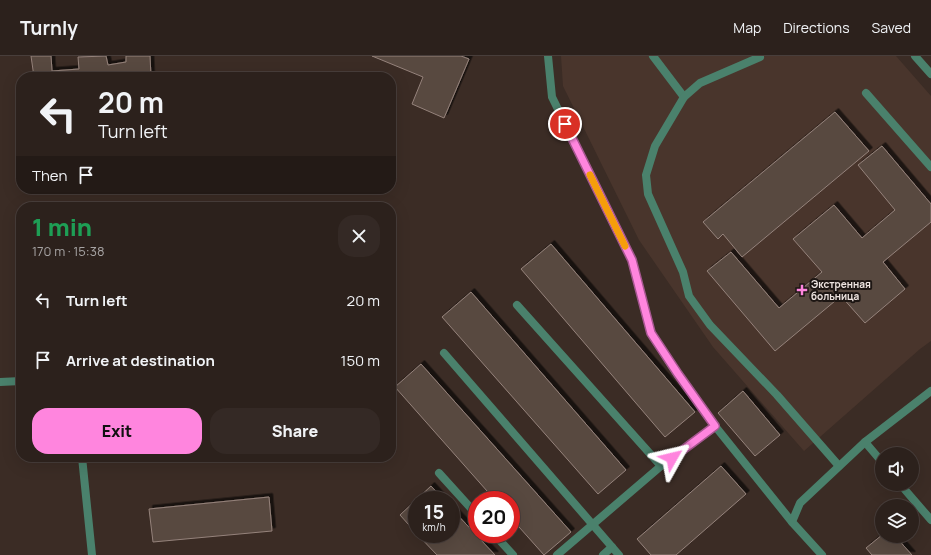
<!DOCTYPE html>
<html lang="en">
<head>
<meta charset="utf-8">
<style>
  :root { --surface:#2c211c; --page:#342925; --text:#f1f3f6; --muted:#a6a3a3; --line:#483e3b; --accent:#ff85de }
  body { margin:0; font-family:Manrope,sans-serif; background:var(--page); color:var(--text); height:100vh; display:flex; flex-direction:column; font-size:15px; white-space:nowrap }
  * { box-sizing:border-box; margin:0 }
  p { font-size:13px; color:var(--muted) }
  .icon { flex:none; width:22px; height:22px; fill:none; stroke:currentColor; stroke-width:2; stroke-linecap:round; stroke-linejoin:round }
  .map { position:relative; flex:1; overflow:hidden }
  .side { position:absolute; left:16px; top:146px; width:380px; height:260px; display:flex; flex-direction:column; background:var(--surface); border-radius:16px; box-shadow:0 4px 16px #0002,0 0 0 1px var(--line) }
  .side>* { flex:none }
  .hud { position:absolute; left:16px; top:16px; width:380px; height:122px; border-radius:16px; box-shadow:0 4px 16px #0002,0 0 0 1px var(--line); background:#2c211c; color:var(--text); overflow:hidden }
  .fabs { position:absolute; left:875px; top:391px; display:grid; gap:8px }
  .fabs a { display:grid; place-items:center; width:44px; height:44px; border-radius:50%; background:var(--surface); box-shadow:0 4px 16px #0002,0 0 0 1px var(--line); font-size:20px }
  .speed { position:absolute; left:408px; top:435px; display:flex; gap:8px; font-size:20px; font-weight:700; text-align:center }
  .speed>* { display:grid; place-content:center; width:52px; height:52px; border-radius:50%; background:var(--surface); box-shadow:0 4px 16px #0002,0 0 0 1px var(--line); line-height:1 }
  .speed small { font-size:10px; font-weight:400 }
  .speed .limit { border:6px solid #d22; background:#fff; color:#111 }
  .pin { position:absolute; display:grid; place-items:center; width:34px; height:34px; color:#fff; margin:-17px; border:2px solid #fff; border-radius:50%; box-shadow:0 1px 4px #0007 }
  .me { position:absolute; width:44px; margin:-22px; rotate:53deg; stroke-linejoin:round; filter:drop-shadow(0 0 3px #0008) }
  .turn { display:flex; align-items:center; gap:14px; height:84px; padding:0 16px; font-size:18px }
  .turn .icon { width:52px; height:52px; stroke-width:2.5 }
  .turn b { display:block; font-size:28px; line-height:34px }
  .then { display:flex; align-items:center; height:38px; padding:0 16px; background:#0003; gap:8px; font-size:15px }
  .round { display:grid; place-items:center; flex:none; width:42px; height:42px; border-radius:16px; background:var(--page) }
  .summary { display:flex; align-items:center; justify-content:space-between; height:68px; padding:0 16px }
  h1 { font-size:24px; font-weight:800; line-height:30px; color:#1e9e55 }
  .cta { display:flex; gap:8px; margin-top:auto; padding:8px 16px }
  .cta a { flex:1; height:46px; border-radius:16px; background:var(--accent); color:#111; font-size:16px; font-weight:800; line-height:46px; text-align:center }
  .cta a+a { background:var(--page); color:var(--text) }
  ul { padding:0; list-style:none }
  li { display:flex; align-items:center; gap:12px; height:60px; padding:0 16px }
  li div { flex:1 }
  li b { display:block; font-size:15px }
  li em { font-style:normal }
  header { display:flex; align-items:center; gap:24px; box-sizing:border-box; height:56px; padding:0 20px; background:var(--surface); border-bottom:1px solid var(--line) }
  header strong { font-size:19px }
  nav { display:flex; gap:22px; margin-inline-start:auto; font-size:14px }
  .map>svg:first-child { display:block }
  .built { fill:#49352c }
  .building { fill:#584841; stroke:#95837b; filter:url(#shadow) }
  .lines { fill:none; stroke-linecap:round; stroke-linejoin:round }
  .service { stroke:#4a816c; stroke-width:8 }
  .tertiary { stroke:#4a816c; stroke-width:8 }
  .route-casing { stroke:#a65690; stroke-width:10 }
  .route { stroke:#ff85de; stroke-width:7 }
  .slow { stroke:#f59e0b; stroke-width:7 }
  .poi-dot { fill:#ff85de; stroke:#1d1613; stroke-width:1.5 }
  .labels { text-anchor:middle; stroke-width:4; stroke-linejoin:round; paint-order:stroke }
  .poi-label { font-size:10px; font-weight:bold; fill:#efe5e1; stroke:#1d1613; text-anchor:start }
</style>
</head>
<body>
<header>
<strong>Turnly</strong>
<nav><a>Map</a><a>Directions</a><a>Saved</a></nav>
</header>
<div class="map">
<svg width="931" height="499" viewBox="0 0 931 499">
  <defs>
    <filter id="shadow"><feDropShadow dx="3.5" dy="-3.5" stdDeviation="0" flood-color="#0009"/></filter>
  </defs>
  <rect width="100%" height="100%" fill="#3b2c25"/>
  <path class="built" d="M561,0H896L931,40V285L920,293L804,395L713,291L639,184L563,30Z"/>
  <g class="building">
    <path d="M31,0H51L52,15L79,13L78,1L106,0L108,9L126,6V0H150L151,21H34Z"/>
    <path d="M372,0H461L469,3L444,62L412,48L423,21Z"/>
    <path d="M835,56L869,95L742,201L723,178L718,183L703,166Z"/>
    <path d="M882,90L931,148V166L883,206L905,233L865,267L841,240L775,295L707,215L731,196L779,252L822,216L793,183L834,149L862,182L895,154L858,109Z"/>
    <path d="M551,188L695,356L665,381L521,213Z"/>
    <path d="M471,236L626,414L598,438L442,261Z"/>
    <path d="M421,308L571,476L544,499L511,462V444H495L395,331Z"/>
    <path d="M743,335L780,379L755,400L718,357Z"/>
    <path d="M721,410L746,438L676,499H651L637,483Z"/>
    <path d="M431,430L444,444H417V478L400,459Z"/>
    <path d="M269,441L272,475L153,486L149,453Z"/>
    <path d="M451,452L495,499H437L417,478H451Z"/>
    <path d="M882,479V480H895L912,499H872L866,492Z"/>
  </g>
  <g class="lines">
    <g class="service">
      <path d="M653,0L684,41"/>
      <path d="M915,0L931,18"/>
      <path d="M760,1L700,27L684,41L655,90L646,119L648,138L683,216L689,240L710,269L777,339L839,410"/>
      <path d="M866,37L931,111"/>
      <path d="M517,249L661,410"/>
      <path d="M444,297L619,499"/>
      <path d="M0,326L21,325"/>
      <path d="M865,386L882,406"/>
      <path d="M82,401L92,499"/>
      <path d="M439,417L477,459"/>
      <path d="M900,428L931,464"/>
      <path d="M494,478L513,499"/>
      <path d="M557,499L661,410L715,370"/>
      <path d="M603,499L612,491"/>
    </g>
    <g class="tertiary">
      <path d="M548,0L552,41L632,204L651,277L677,318L715,370L792,466"/>
      <path d="M822,499L792,466L800,447L865,386L931,335"/>
    </g>
  </g>
  <g class="lines">
    <g class="route-casing">
      <path id="route" d="M565,68L632,204L651,277L678,318L715,370L672,402"/>
    </g>
    <use href="#route" class="route"/>
    <path class="slow" d="M590,119L625,190"/>
  </g>
  <path class="poi-dot" d="M800 228h4v4h4v4h-4v4h-4v-4h-4v-4h4z"/>
  <g class="labels">
    <g class="poi-label">
      <text x="811" y="232">Экстренная<tspan x="811" dy="12">больница</tspan></text>
    </g>
  </g>
</svg>
<div class="fabs">
<a><svg class="icon" aria-label="sound" viewBox="0 0 24 24"><path d="M4 9h4l5-4v14l-5-4H4zM17 9q2 3 0 6"/></svg></a>
<a><svg class="icon" aria-label="layers" viewBox="0 0 24 24"><path d="M12 4l9 5-9 5-9-5zM3 14l9 5 9-5"/></svg></a>
</div>
<div class="speed"><div>15<small>km/h</small></div><div class="limit">20</div></div>
<div class="pin" style="left:565px;top:68px;background:#d93025"><svg class="icon" aria-label="arrive" viewBox="0 0 24 24"><path d="M6 21V4h12l-3 4 3 4H6"/></svg></div>
<svg class="me" style="left:672px;top:402px" viewBox="-20 -20 40 40"><path d="M0-17L14 15 0 8-14 15z" fill="#ff85de" stroke="#fff" stroke-width="4"/></svg>
<div class="hud">
<div class="turn"><svg class="icon" aria-label="left" viewBox="0 0 24 24"><path d="M17 20v-9H6M10 6l-5 5 5 5"/></svg><div><b>20 m</b>Turn left</div></div>
<div class="then">Then<svg class="icon" aria-label="arrive" viewBox="0 0 24 24"><path d="M6 21V4h12l-3 4 3 4H6"/></svg></div>
</div>
<section class="side">
<div class="summary"><div><h1>1 min</h1><p>170 m · 15:38</p></div><a class="round"><svg class="icon" aria-label="close" viewBox="0 0 24 24"><path d="M6 6l12 12M18 6L6 18"/></svg></a></div>
<ul>
<li><svg class="icon" aria-label="left" viewBox="0 0 24 24"><path d="M17 20v-9H6M10 6l-5 5 5 5"/></svg><div><b>Turn left</b></div><em>20 m</em></li>
<li><svg class="icon" aria-label="arrive" viewBox="0 0 24 24"><path d="M6 21V4h12l-3 4 3 4H6"/></svg><div><b>Arrive at destination</b></div><em>150 m</em></li>
</ul>
<div class="cta"><a>Exit</a><a>Share</a></div>
</section>
</div>
</body>
</html>
